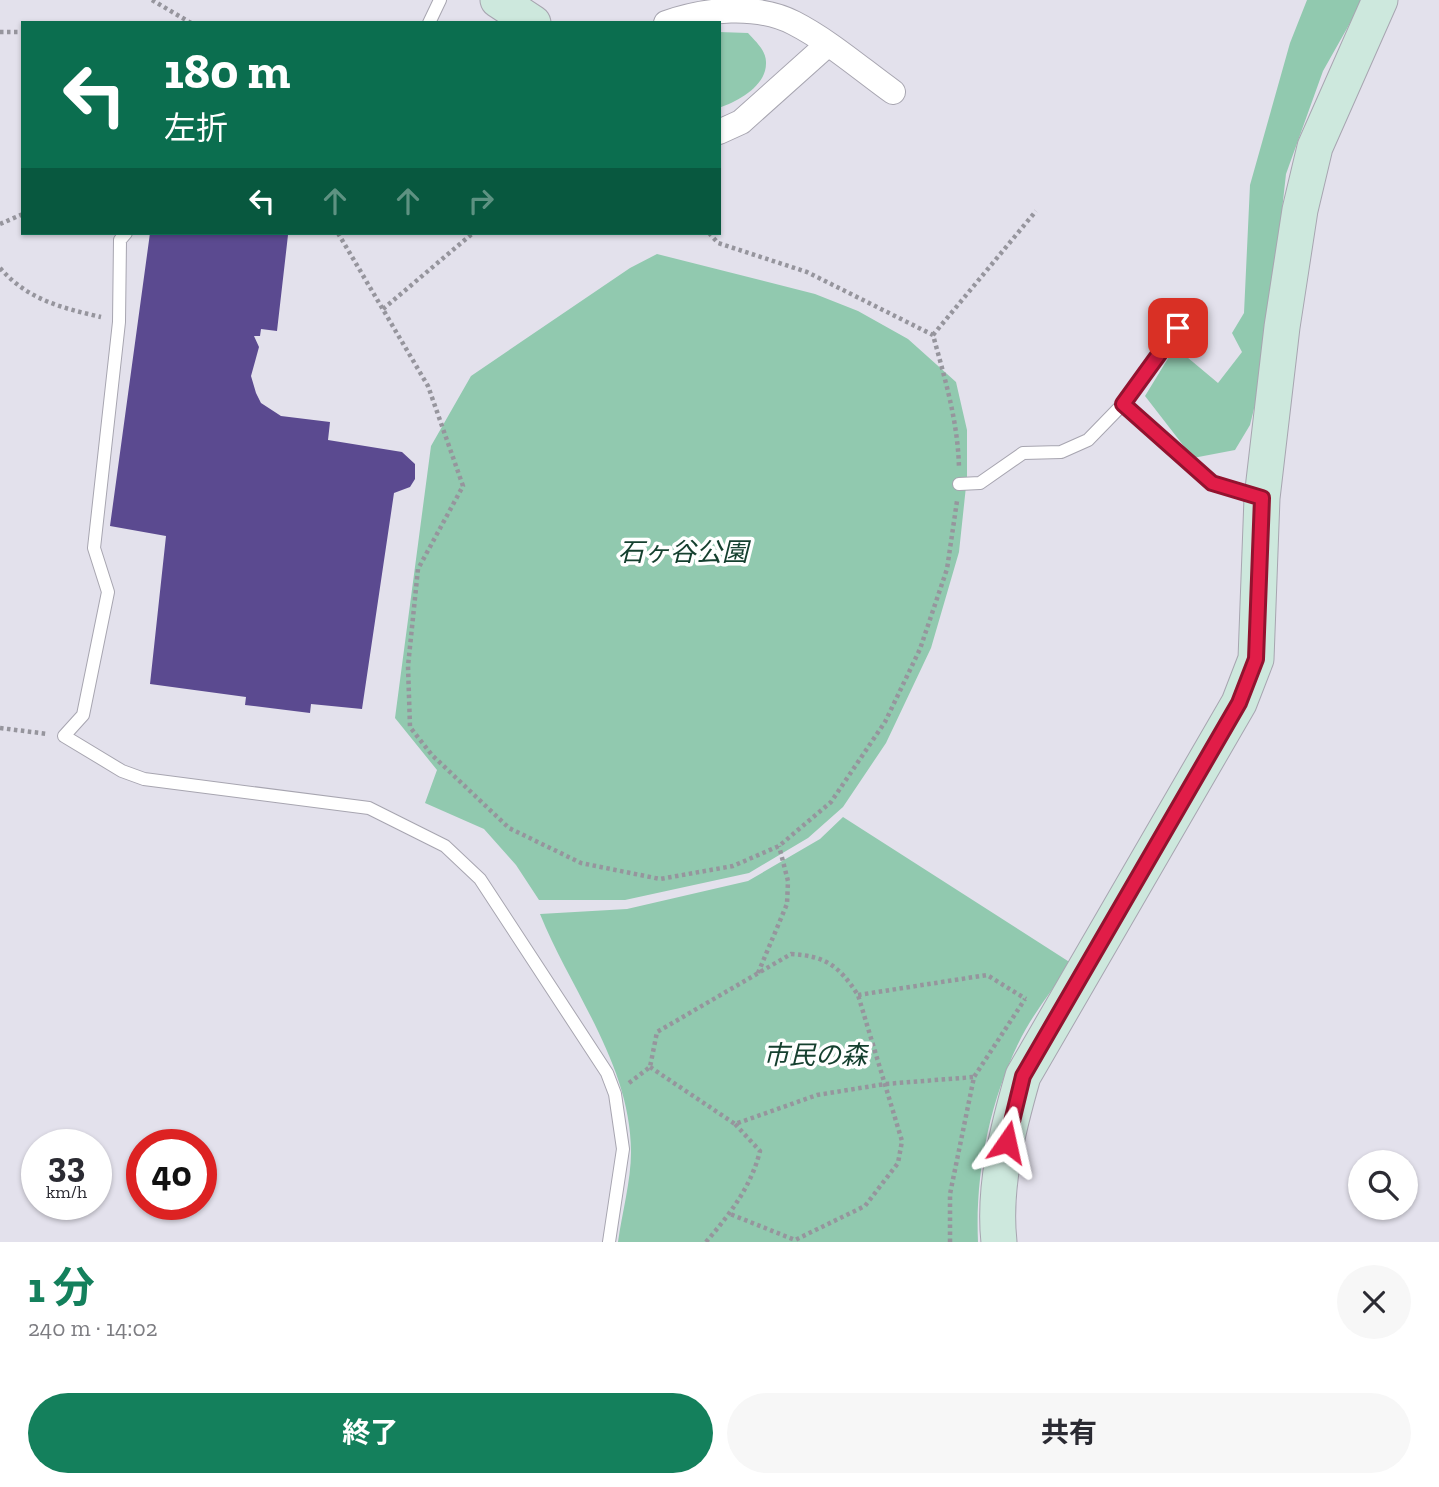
<!DOCTYPE html>
<html lang="ja">
<head>
<meta charset="utf-8">
<style>
  :root { --surface:#fff; --page:#f7f7f7; --text:#2b2b33; --muted:#7c7c81; --accent:#14805c }
  body { margin:0; font-family:"Zilla Slab","Noto Sans JP",serif; background:var(--page); color:var(--text); height:100vh; display:flex; flex-direction:column; font-size:26px; white-space:nowrap }
  * { box-sizing:border-box; margin:0 }
  p { font-size:23px; color:var(--muted) }
  .icon { flex:none; width:38px; height:38px; fill:none; stroke:currentColor; stroke-width:2; stroke-linecap:round; stroke-linejoin:round }
  .map { position:relative; height:1242px; overflow:hidden }
  .side { display:flex; flex-direction:column; background:var(--surface); flex:1 }
  .side>* { flex:none }
  .guide { position:absolute; left:21px; top:21px; width:700px; height:214px; border-radius:0px; box-shadow:0 2px 5px #0004; background:#0b6e4f; color:#fff; overflow:hidden }
  .buttons { position:absolute; left:1348px; top:1150px; display:grid; gap:14px }
  .buttons a { display:grid; place-items:center; width:70px; height:70px; border-radius:50%; background:var(--surface); box-shadow:0 2px 5px #0004; font-size:35px }
  .speed { position:absolute; left:21px; top:1129px; display:flex; gap:14px; font-size:35px; font-weight:700; text-align:center }
  .speed>* { display:grid; place-content:center; width:91px; height:91px; border-radius:50%; background:var(--surface); box-shadow:0 2px 5px #0004; line-height:1 }
  .speed small { font-size:18px; font-weight:400 }
  .speed .limit { border:10px solid #d22; background:#fff; color:#111 }
  .pin { position:absolute; display:grid; place-items:center; width:60px; height:60px; color:#fff; margin:-30px; border-radius:14px; box-shadow:0 4px 10px #0006 }
  .me { position:absolute; width:77px; margin:-38px; rotate:11deg; stroke-linejoin:round; filter:drop-shadow(0 0 5px #0008) }
  .turn { display:flex; align-items:center; gap:24px; height:147px; padding:0 28px; font-size:32px }
  .turn .icon { width:91px; height:91px; stroke-width:2.5 }
  .turn b { display:block; font-size:49px; line-height:60px }
  .lanes { display:flex; align-items:center; height:66px; padding:0 28px; background:#0003; justify-content:center; gap:35px; direction:ltr }
  .lanes .off { opacity:.35 }
  .round { display:grid; place-items:center; flex:none; width:74px; height:74px; border-radius:37px; background:var(--page) }
  .summary { display:flex; align-items:center; justify-content:space-between; height:119px; padding:0 28px }
  h1 { font-size:42px; font-weight:700; line-height:52px; color:var(--accent) }
  .primary-button { display:flex; gap:14px; margin-top:auto; padding:14px 28px }
  .primary-button a { flex:1; height:80px; border-radius:42px; background:var(--accent); color:#fff; font-size:28px; font-weight:700; line-height:80px; text-align:center }
  .primary-button a+a { background:var(--page); color:var(--text) }
  .map>svg:first-child { display:block }
  .green { fill:#91c9af }
  .building { fill:#5b4a90 }
  .lines { fill:none; stroke-linecap:round; stroke-linejoin:round }
  .lane-casing { stroke:#a7a5b0; stroke-width:14 }
  .street-casing { stroke:#a7a5b0; stroke-width:26 }
  .secondary-casing { stroke:#a7a5b0; stroke-width:37 }
  .path { stroke:#96959d; stroke-width:4.5; stroke-dasharray:3.5 3.5; stroke-linecap:butt }
  .lane { stroke:#fff; stroke-width:12 }
  .street { stroke:#fff; stroke-width:24 }
  .secondary { stroke:#cde8dd; stroke-width:35 }
  .route-casing { stroke:#92132f; stroke-width:18 }
  .route { stroke:#e11d48; stroke-width:12 }
  .labels { text-anchor:middle; stroke-width:7; stroke-linejoin:round; paint-order:stroke }
  .park-label { font-size:26px; font-style:italic; fill:#15402f; stroke:#fff }
</style>
</head>
<body>
<div class="map">
<svg width="1439" height="1242" viewBox="0 0 1439 1242">
  <rect width="100%" height="100%" fill="#e3e1ec"/>
  <g class="green">
    <path d="M1307,0H1363L1323,71L1286,174L1265,364L1250,425L1235,450L1193,458L1145,396L1175,347L1218,383L1242,352L1232,333L1244,313L1250,185L1290,43Z"/>
    <path d="M719,32L748,33C755,41 766,50 766,62C767,86 738,101 719,108Z"/>
    <path d="M657,254L815,294L858,311L908,339L956,382L967,430V477L959,552L931,648L886,743L843,807L808,838L749,873L625,900H539L516,865L484,829L425,803L437,770L395,718L431,446L471,376L630,268Z"/>
    <path d="M843,817L1071,963C1053,989 1031,1016 1018,1044C989,1104 975,1175 978,1242H618C622,1213 631,1181 631,1152C631,1065 571,991 540,914L627,909L748,881L820,839Z"/>
  </g>
  <path class="building" d="M150,233H271L288,235L277,331L261,329L260,336H254L259,347L251,376L256,393L261,403L281,416L330,422L328,440L402,452L415,464V479L410,487L394,493L362,709L311,704L310,713L245,705L246,697L150,684L166,536L110,526Z"/>
  <g class="lines">
    <g class="lane-casing">
      <g id="lane">
        <path d="M429,23L440,0"/>
        <path d="M126,233L120,240L119,322L94,548L108,592L83,715L64,736L122,771L144,779L369,808L445,846L480,879L607,1073L615,1094L623,1149L609,1242"/>
        <path d="M1178,328L1123,404L1211,483L1259,497"/>
        <path d="M959,484L980,483L1023,453L1061,452L1088,440L1123,404"/>
      </g>
    </g>
    <g class="street-casing">
      <g id="street">
        <path d="M666,23C705,9 757,4 794,23C829,41 861,69 893,92"/>
        <path d="M719,132L741,122L827,45"/>
      </g>
    </g>
    <g class="secondary-casing">
      <g id="secondary">
        <path d="M498,0L533,23"/>
        <path d="M999,1242C993,1187 1008,1128 1023,1076L1239,703L1256,659L1262,498L1282,327L1300,210L1315,147L1380,0"/>
      </g>
    </g>
    <g class="path">
      <path d="M152,0L191,23"/>
      <path d="M0,32H23"/>
      <path d="M0,224L23,214"/>
      <path d="M338,233L428,386L463,486L418,569L408,666L410,727L432,755L509,828L581,863L660,879L733,866L779,846L831,802L885,722L920,649L947,569L957,501"/>
      <path d="M709,233L718,243L807,272L933,335C945,379 958,422 959,468"/>
      <path d="M0,268C28,300 62,308 101,317"/>
      <path d="M383,309L473,233"/>
      <path d="M933,335L1036,211"/>
      <path d="M0,728L48,734"/>
      <path d="M758,973L787,904L788,881L779,846"/>
      <path d="M858,995L987,975L1026,999"/>
      <path d="M650,1067L735,1124L817,1095L885,1084L974,1077"/>
      <path d="M629,1083L650,1067L657,1032L791,954C826,956 839,966 858,995L902,1141L898,1163L865,1206L795,1240L730,1214"/>
      <path d="M706,1242C730,1214 751,1187 760,1151L735,1124"/>
      <path d="M950,1242V1194L974,1077L1025,999"/>
    </g>
    <use href="#lane" class="lane"/>
    <use href="#street" class="street"/>
    <use href="#secondary" class="secondary"/>
  </g>
  <g class="lines">
    <g class="route-casing">
      <path id="route" d="M1007,1142L1023,1076L1239,703L1256,659L1262,498L1212,483L1123,404L1178,328"/>
    </g>
    <use href="#route" class="route"/>
  </g>
  <g class="labels">
    <g class="park-label">
      <text x="683" y="561">石ヶ谷公園</text>
      <text x="815" y="1064">市民の森</text>
    </g>
  </g>
</svg>
<div class="buttons">
<a><svg class="icon" aria-label="search" viewBox="0 0 24 24"><circle cx="10" cy="10" r="6"/><path d="M15 15l6 6"/></svg></a>
</div>
<div class="speed"><div>33<small>km/h</small></div><div class="limit">40</div></div>
<div class="pin" style="left:1178px;top:328px;background:#d93025"><svg class="icon" aria-label="arrive" viewBox="0 0 24 24"><path d="M6 21V4h12l-3 4 3 4H6"/></svg></div>
<svg class="me" style="left:1007px;top:1142px" viewBox="-20 -20 40 40"><path d="M0-17L14 15 0 8-14 15z" fill="#e11d48" stroke="#fff" stroke-width="4"/></svg>
<div class="guide">
<div class="turn"><svg class="icon" aria-label="left" viewBox="0 0 24 24"><path d="M17 20v-9H6M10 6l-5 5 5 5"/></svg><div><b>180 m</b>左折</div></div>
<div class="lanes"><svg class="icon" aria-label="left" viewBox="0 0 24 24"><path d="M17 20v-9H6M10 6l-5 5 5 5"/></svg><svg class="icon off" aria-label="ahead" viewBox="0 0 24 24"><path d="M12 20V5M6 11l6-6 6 6"/></svg><svg class="icon off" aria-label="ahead" viewBox="0 0 24 24"><path d="M12 20V5M6 11l6-6 6 6"/></svg><svg class="icon off" aria-label="right" viewBox="0 0 24 24"><path d="M7 20v-9h11M14 6l5 5-5 5"/></svg></div>
</div>
</div>
<section class="side">
<div class="summary"><div><h1>1 分</h1><p>240 m · 14:02</p></div><a class="round"><svg class="icon" aria-label="close" viewBox="0 0 24 24"><path d="M6 6l12 12M18 6L6 18"/></svg></a></div>
<div class="primary-button"><a>終了</a><a>共有</a></div>
</section>
</body>
</html>
